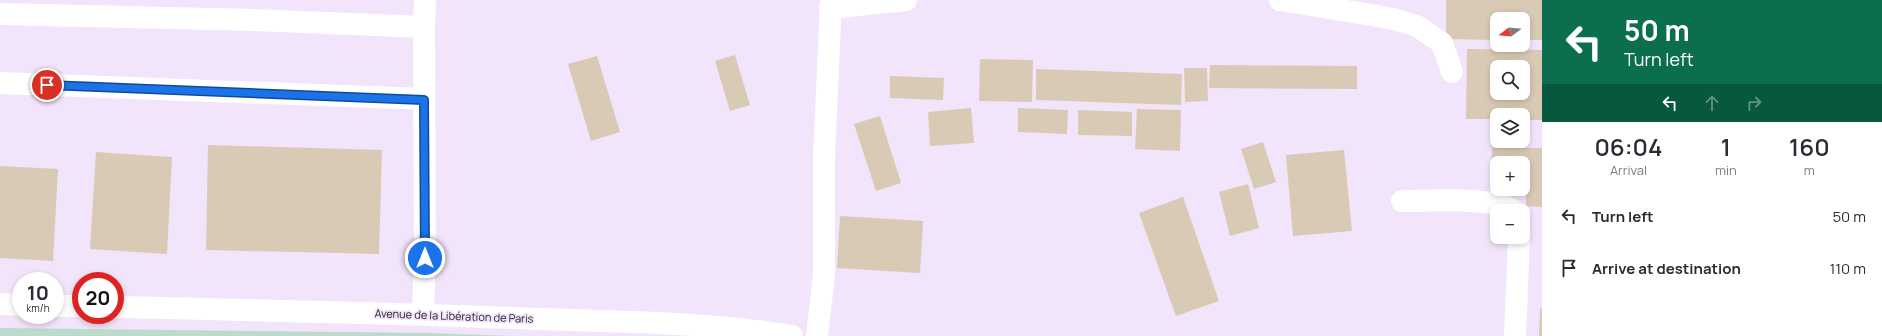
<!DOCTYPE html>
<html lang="en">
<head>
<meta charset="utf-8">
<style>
  :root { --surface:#fff; --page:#f2f2f3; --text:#2b2b33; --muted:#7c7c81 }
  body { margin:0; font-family:Manrope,sans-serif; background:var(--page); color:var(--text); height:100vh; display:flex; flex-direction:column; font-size:15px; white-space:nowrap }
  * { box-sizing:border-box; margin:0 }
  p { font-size:13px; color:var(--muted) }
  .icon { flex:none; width:22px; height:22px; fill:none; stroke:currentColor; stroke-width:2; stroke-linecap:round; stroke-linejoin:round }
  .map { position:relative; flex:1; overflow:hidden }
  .drawer { display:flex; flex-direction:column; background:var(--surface); width:340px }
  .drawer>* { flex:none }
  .hud { background:#0b6e4f; color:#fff; overflow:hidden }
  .needle { width:26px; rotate:254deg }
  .fabs { position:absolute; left:1490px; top:12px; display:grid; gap:8px }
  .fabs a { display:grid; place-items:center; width:40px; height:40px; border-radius:8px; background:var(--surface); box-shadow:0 2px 6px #0003; font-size:20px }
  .speed { position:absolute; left:12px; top:272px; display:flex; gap:8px; font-size:20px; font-weight:700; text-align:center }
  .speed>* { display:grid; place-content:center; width:52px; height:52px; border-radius:50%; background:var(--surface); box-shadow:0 2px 6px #0003; line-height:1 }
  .speed small { font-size:10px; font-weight:400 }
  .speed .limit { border:6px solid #d22; background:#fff; color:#111 }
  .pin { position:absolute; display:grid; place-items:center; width:34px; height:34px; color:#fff; margin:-17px; border:2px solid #fff; border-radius:50%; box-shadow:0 1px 4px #0007 }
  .me { position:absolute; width:44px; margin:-22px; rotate:0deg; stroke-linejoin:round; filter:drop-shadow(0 0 3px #0008) }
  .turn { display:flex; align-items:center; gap:14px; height:84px; padding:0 16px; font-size:18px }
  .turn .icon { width:52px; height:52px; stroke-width:2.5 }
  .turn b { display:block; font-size:28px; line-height:34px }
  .lanes { display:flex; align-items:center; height:38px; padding:0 16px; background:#0003; justify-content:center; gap:20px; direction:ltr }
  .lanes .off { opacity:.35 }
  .eta { display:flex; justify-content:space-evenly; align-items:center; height:68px; text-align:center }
  .eta b { font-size:24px; font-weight:600; line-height:28px }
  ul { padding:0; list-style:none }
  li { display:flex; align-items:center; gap:12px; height:52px; padding:0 16px }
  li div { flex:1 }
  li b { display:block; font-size:15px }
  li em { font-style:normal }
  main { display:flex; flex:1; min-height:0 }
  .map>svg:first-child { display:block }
  .green { fill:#bcdbcc }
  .building { fill:#d9cab5; fill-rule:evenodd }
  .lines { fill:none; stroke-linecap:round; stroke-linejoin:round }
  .minor { stroke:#fff; stroke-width:22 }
  .route-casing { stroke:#114b97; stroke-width:10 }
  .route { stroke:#1a73e8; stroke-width:7 }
  .labels { text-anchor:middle; stroke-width:3.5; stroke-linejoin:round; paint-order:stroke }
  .street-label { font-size:11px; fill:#1f1a22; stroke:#f2e4fa }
</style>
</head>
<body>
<main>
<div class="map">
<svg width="1542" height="336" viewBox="0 0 1542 336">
  <rect width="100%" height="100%" fill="#f2e4fa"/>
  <path class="green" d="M0,328L429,333L510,336H0Z"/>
  <g class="building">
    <path d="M1446,0H1542V40H1523V19H1497V40L1446,39Z"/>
    <path d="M1467,49L1542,50V120H1523V115H1497V119H1466ZM1497,67H1523V93H1497Z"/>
    <path d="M735,55L750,105L730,111L715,61Z"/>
    <path d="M597,56L620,132L591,141L568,64Z"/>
    <path d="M980,59L1033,60L1032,102L979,101Z"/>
    <path d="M1210,65L1357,66V89L1209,88Z"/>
    <path d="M1184,68H1207L1208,101L1185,102Z"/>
    <path d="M1036,69L1182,74L1181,105L1036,100Z"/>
    <path d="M890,76L944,78L943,100L890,98Z"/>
    <path d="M971,108L974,143L930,146L928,112Z"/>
    <path d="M1018,108L1068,110L1067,134L1018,132Z"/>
    <path d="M1137,109L1181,110L1180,151L1135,149Z"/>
    <path d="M1078,110L1132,112V136L1078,135Z"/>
    <path d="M880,116L901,183L876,191L854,124Z"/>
    <path d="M1263,142L1276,182L1254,189L1241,149Z"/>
    <path d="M208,145L382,150L379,254L206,250Z"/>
    <path d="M1492,148H1542V207L1526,206V187H1523V163H1497V187H1491Z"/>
    <path d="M1344,150L1352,231L1293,236L1286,155Z"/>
    <path d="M96,152L172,157L167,254L90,249Z"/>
    <path d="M0,166L58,169L53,261L0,258Z"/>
    <path d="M1248,184L1259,228L1230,236L1219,192Z"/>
    <path d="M1183,197L1219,301L1176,316L1139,213Z"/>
    <path d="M840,216L923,221L920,273L837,268Z"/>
    <path d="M1540,308L1542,309V336H1539Z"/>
  </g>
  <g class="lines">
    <g class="minor">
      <path d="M1280,0L1394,19L1417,26L1442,43L1452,72"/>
      <path d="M830,8L906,0"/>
      <path d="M0,14L254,20L424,27"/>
      <path d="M0,83L424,99"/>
      <path d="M1402,201C1430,201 1493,196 1514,211"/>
      <path d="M0,304L21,305"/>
      <path d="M55,306H81"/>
      <path d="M115,307C257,310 399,313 540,319C624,322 709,322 792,336"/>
      <path d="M423,314L425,258L424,27L425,0"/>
      <path d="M817,336L824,275V157L831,0"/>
      <path d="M1515,336L1519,237"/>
    </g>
  </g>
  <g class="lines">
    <g class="route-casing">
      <path id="route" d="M47,85L424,100L425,258"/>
    </g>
    <use href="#route" class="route"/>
  </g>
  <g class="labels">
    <g class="street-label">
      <text transform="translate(454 316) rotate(2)" y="4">Avenue de la Libération de Paris</text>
    </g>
  </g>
</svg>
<div class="fabs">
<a><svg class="needle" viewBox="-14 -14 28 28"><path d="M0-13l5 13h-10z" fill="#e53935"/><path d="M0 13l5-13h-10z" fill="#7c7c81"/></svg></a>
<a><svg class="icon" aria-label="search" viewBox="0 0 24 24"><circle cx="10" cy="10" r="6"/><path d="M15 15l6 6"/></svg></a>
<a><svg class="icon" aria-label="layers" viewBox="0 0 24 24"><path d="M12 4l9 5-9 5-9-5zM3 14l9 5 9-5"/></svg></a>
<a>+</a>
<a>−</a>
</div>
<div class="speed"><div>10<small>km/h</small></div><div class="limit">20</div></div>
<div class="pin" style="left:47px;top:85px;background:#d93025"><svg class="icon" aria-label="arrive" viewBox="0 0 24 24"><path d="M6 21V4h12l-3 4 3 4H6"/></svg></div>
<svg class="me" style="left:425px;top:258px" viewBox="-20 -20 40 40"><circle r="17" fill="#1a73e8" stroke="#fff" stroke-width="3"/><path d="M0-11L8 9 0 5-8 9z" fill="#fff"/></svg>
</div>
<section class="drawer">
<div class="hud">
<div class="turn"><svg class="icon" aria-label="left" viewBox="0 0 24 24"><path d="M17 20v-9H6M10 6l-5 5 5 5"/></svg><div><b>50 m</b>Turn left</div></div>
<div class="lanes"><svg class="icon" aria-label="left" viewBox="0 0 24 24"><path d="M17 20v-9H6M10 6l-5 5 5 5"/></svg><svg class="icon off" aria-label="ahead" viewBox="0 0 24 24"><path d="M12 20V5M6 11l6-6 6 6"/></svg><svg class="icon off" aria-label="right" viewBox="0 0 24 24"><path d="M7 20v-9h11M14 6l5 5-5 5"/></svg></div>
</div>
<div class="eta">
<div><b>06:04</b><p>Arrival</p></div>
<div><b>1</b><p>min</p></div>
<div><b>160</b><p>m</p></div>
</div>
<ul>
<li><svg class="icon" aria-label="left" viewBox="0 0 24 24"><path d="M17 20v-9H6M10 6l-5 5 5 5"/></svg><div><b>Turn left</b></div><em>50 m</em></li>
<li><svg class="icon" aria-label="arrive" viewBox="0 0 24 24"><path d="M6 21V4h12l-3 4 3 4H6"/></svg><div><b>Arrive at destination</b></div><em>110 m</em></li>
</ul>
</section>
</main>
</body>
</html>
